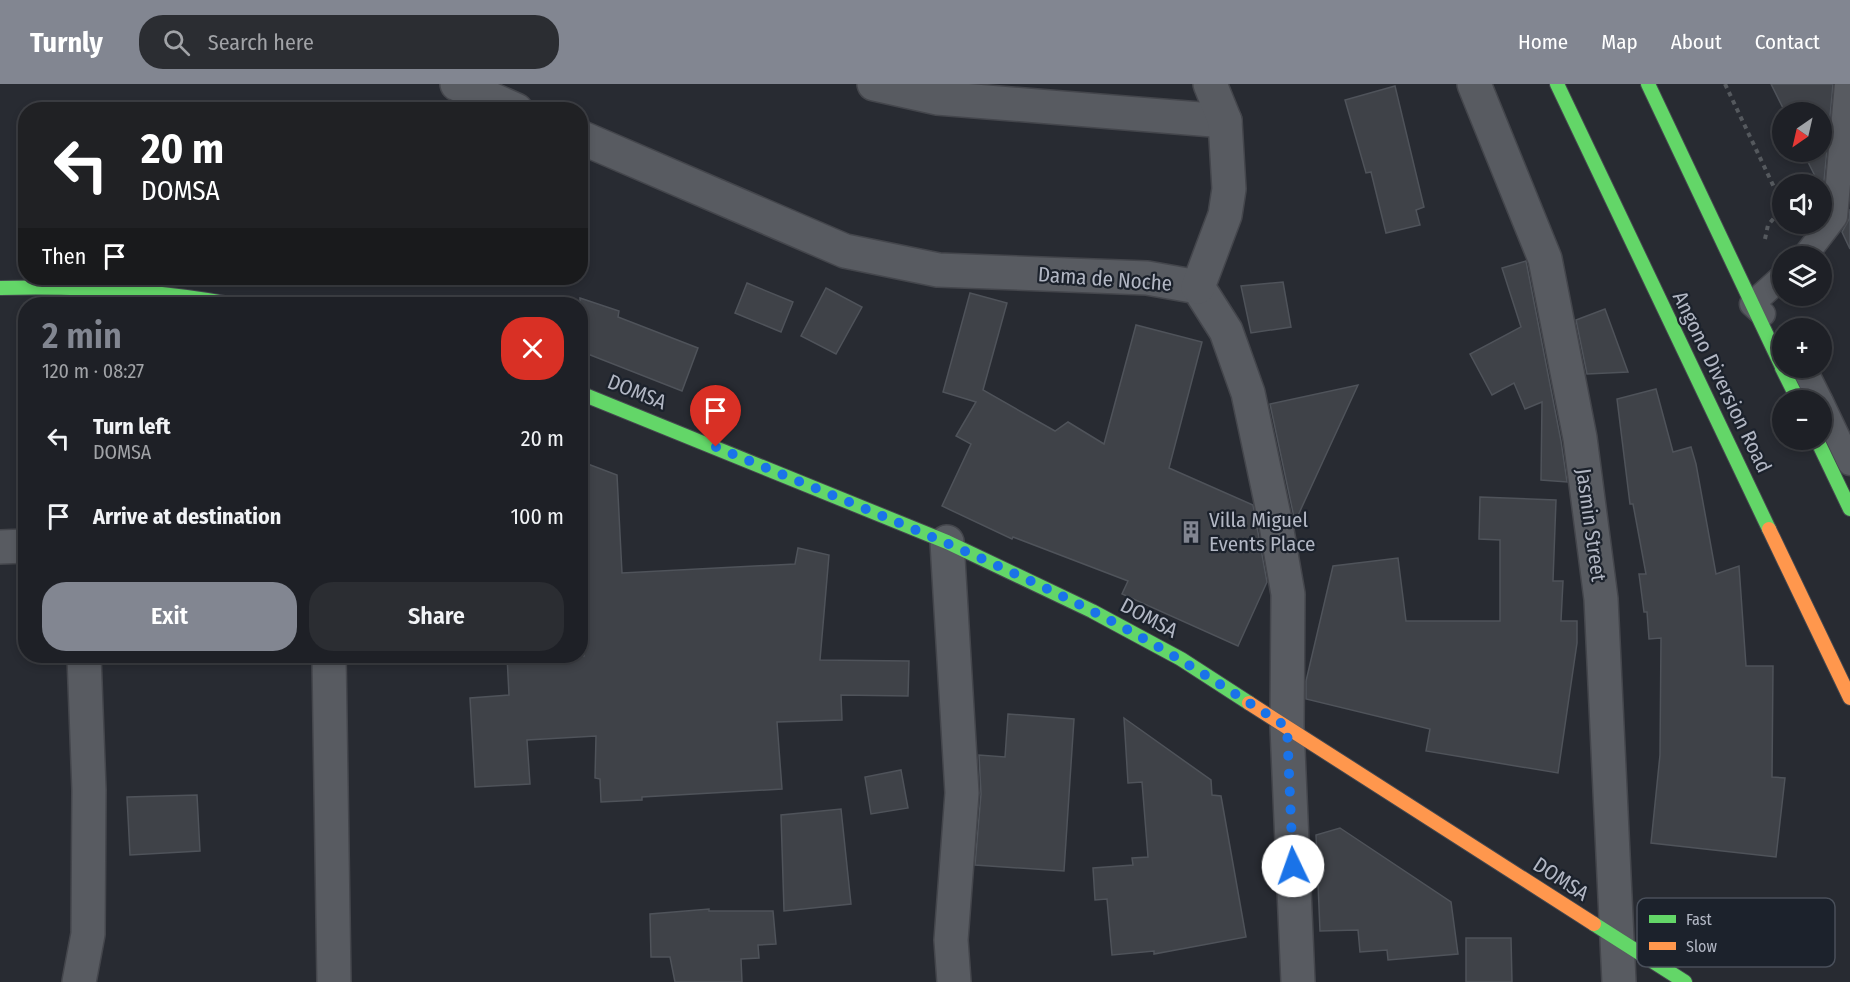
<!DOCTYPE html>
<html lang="en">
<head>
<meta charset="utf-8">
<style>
  :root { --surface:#1e2026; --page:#2b2d32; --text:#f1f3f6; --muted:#a1a3a7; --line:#3c3e43; --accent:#828691 }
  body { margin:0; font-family:"Fira Sans Condensed",sans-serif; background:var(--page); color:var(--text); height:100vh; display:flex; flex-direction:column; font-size:22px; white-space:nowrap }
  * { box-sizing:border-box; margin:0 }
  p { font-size:20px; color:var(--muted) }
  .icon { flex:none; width:33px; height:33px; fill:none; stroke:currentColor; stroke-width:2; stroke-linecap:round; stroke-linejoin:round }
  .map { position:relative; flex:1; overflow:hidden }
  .side { position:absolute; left:18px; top:213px; width:570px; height:366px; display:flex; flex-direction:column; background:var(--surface); border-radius:24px; box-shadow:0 3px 9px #0003,0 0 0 2px var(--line) }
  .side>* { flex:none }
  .top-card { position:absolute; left:18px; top:18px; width:570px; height:183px; border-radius:24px; box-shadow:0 3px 9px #0003,0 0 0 2px var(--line); background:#202124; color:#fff; overflow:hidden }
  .needle { width:39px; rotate:214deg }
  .controls { position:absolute; left:1772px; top:18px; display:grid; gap:12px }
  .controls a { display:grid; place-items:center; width:60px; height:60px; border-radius:50%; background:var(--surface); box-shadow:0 3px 9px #0003,0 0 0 2px var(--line); font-size:30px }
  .pin { position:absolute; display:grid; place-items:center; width:51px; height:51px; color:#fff; margin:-62px -26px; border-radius:50% 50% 50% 0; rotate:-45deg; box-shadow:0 0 6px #0007 }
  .pin .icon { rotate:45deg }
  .me { position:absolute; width:66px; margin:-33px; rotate:357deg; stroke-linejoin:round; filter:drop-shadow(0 0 4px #0008) }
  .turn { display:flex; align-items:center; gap:21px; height:126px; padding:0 24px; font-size:27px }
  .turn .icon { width:78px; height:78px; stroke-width:2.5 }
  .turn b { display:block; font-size:42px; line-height:51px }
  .then { display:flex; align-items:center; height:57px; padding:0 24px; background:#0003; gap:12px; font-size:22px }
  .round { display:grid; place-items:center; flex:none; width:63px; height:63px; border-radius:24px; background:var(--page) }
  .headline { display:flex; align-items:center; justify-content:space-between; height:102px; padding:0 24px }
  h1 { font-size:36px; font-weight:600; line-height:45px; color:var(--accent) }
  .action { display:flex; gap:12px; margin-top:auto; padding:12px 24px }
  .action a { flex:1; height:69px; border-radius:24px; background:var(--accent); color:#fff; font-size:24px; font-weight:600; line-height:69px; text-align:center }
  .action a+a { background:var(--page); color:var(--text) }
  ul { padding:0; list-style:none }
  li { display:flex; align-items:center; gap:18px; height:78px; padding:0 24px }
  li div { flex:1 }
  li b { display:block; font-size:22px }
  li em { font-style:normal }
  header { display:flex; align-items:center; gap:36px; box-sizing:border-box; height:84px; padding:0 30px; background:var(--accent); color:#fff }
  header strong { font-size:28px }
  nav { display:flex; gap:33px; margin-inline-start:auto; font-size:21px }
  .search { width:420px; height:54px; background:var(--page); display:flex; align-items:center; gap:15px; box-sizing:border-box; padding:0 21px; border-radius:24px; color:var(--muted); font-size:22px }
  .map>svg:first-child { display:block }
  .building { fill:#3f4248; stroke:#4f535a; stroke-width:1.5 }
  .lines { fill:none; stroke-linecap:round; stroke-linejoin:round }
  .lane-casing { stroke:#44464c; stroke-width:27 }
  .street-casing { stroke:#44464c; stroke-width:36 }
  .fast-casing { stroke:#45484f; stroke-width:16 }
  .slow-casing { stroke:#45484f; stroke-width:16 }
  .path { stroke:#55595e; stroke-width:4; stroke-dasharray:4.5 4.5; stroke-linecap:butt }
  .lane { stroke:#585b61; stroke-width:24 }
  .street { stroke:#585b61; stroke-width:33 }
  .fast { stroke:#63d668; stroke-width:14 }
  .slow { stroke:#ff974d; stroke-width:14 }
  .route { stroke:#1a73e8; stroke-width:10; stroke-dasharray:0 18 }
  .labels { text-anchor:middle; stroke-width:4.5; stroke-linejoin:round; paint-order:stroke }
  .street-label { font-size:21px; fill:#b2b7c4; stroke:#1c222c }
  .poi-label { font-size:21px; fill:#b2b7c4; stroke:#1c222c; text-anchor:start }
  .key { fill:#1c222c; stroke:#494f5a; stroke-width:1.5 }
  .key-label { font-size:16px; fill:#b2b7c4 }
</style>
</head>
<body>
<header>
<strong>Turnly</strong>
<div class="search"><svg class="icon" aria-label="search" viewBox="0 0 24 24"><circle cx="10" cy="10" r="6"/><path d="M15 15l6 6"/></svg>Search here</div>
<nav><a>Home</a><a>Map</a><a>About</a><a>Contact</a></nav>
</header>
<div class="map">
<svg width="1850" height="898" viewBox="0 0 1850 898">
  <rect width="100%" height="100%" fill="#282b32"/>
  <g class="building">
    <path d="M1771,0H1833L1823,108L1821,100H1819L1803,68H1821V28H1785Z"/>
    <path d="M1395,2L1424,123L1416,126L1420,141L1386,149L1371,88L1366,89L1345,16Z"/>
    <path d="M1850,125V165L1842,148L1849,135Z"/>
    <path d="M1526,177L1561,357L1567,398L1541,396L1542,318L1525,325L1514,299L1492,311L1470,270L1521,243L1502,184Z"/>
    <path d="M1283,198L1291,243L1251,249L1241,202Z"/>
    <path d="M747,199L793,218L781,248L735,229Z"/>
    <path d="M826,204L862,223L836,270L801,252Z"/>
    <path d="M970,209L1007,219L983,306L1055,347L1068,338L1104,360L1136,241L1202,258L1169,384L1253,421L1267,498L1238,562L1122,510L1128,497L1013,453L1012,455L942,422L971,360L956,352L976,318L943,308Z"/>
    <path d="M580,214L619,227L618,233L698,264L682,307L580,267Z"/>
    <path d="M1605,225L1628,288L1587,290L1576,236Z"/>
    <path d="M1358,301L1295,438L1270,320Z"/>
    <path d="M1656,305L1673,368L1691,363L1696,380L1716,490L1739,482L1746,582H1773L1772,693L1785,694L1776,773L1651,759L1660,671L1661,554L1649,555L1647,528H1644L1639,490H1646L1633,420H1630L1617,315Z"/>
    <path d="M580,377L617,391L622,489L795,480L798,464L829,471L820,576L909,577L908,612L841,611L842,636L777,638L782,705L642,713V716L601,718L600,695L595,694L596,652L527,656L530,700L475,703L470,614L509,611L507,572H584L580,497Z"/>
    <path d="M1480,413L1556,416L1553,497H1563L1561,537H1577V559L1558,689L1426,667L1430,645L1306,615V597L1333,482L1398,474L1406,537H1500V456L1479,455Z"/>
    <path d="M1008,630L1074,635L1064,787L975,781L981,710L979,671L1005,673Z"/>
    <path d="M1124,634L1211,696L1212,711L1221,712L1246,853L1154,870V867L1112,871L1107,815L1095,816L1093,784L1133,781L1132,774L1148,773L1142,698L1128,699Z"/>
    <path d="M901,686L908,724L871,730L865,693Z"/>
    <path d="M197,711L200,767L130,771L127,713Z"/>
    <path d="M841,725L851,820L784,827L781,731Z"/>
    <path d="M1340,744L1451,818L1458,870L1388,876L1387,866L1360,868L1358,846L1320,847L1316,751Z"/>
    <path d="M709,825V827H773L776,860L758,861L759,874L741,875L742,898H675L670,873H651L650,830Z"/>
    <path d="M1466,854H1511L1512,898H1466Z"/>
  </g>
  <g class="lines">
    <g class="lane-casing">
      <g id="lane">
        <path d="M1805,172L1835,133L1847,0"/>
        <path d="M1763,230L1752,220L1782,193"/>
        <path d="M1804,284L1820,316"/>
        <path d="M1821,318L1850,379"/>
      </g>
    </g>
    <g class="street-casing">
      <g id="street">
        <path d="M457,0L516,26"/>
        <path d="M874,0L937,14L1225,37"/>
        <path d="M1474,0L1545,175L1580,354L1601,515L1619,898"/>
        <path d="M580,53L845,167L938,186L1147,194L1198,203L1226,247L1248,309L1276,441L1288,510L1287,643L1298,898"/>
        <path d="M1198,203L1225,131L1229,105L1225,37L1210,0"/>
        <path d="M947,458L962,709L951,856L954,898"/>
        <path d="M0,463L26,462"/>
        <path d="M329,572L334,898"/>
        <path d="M79,898L88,850L89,706L84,572"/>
      </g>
    </g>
    <g class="fast-casing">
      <g id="fast">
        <path d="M1557,0L1769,445"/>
        <path d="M1648,0L1782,283"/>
        <path d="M0,204C78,202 154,206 231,220"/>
        <path d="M1782,284L1798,316"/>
        <path d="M580,309L947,458L1092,527L1181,575L1249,619"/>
        <path d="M1817,356L1850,425"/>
        <path d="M1594,840L1685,898"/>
      </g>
    </g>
    <g class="slow-casing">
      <g id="slow">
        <path d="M1769,445L1850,614"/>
        <path d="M1249,619L1594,840"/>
      </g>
    </g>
    <g class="path">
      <path d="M1725,0L1782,120"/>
      <path d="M1765,155L1768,141L1782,125"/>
    </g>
    <use href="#lane" class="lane"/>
    <use href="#street" class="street"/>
    <use href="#fast" class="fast"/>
    <use href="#slow" class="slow"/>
  </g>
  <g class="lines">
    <path class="route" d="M716,363C842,416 970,465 1092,527C1160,561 1223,602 1287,643L1293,782"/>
  </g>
  <defs>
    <g id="building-bare" transform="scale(1.8)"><path d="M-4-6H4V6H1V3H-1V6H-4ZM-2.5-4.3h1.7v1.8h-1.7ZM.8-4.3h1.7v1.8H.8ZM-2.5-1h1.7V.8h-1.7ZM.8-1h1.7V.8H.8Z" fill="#828691" stroke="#1c222c" stroke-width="2.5" paint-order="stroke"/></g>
  </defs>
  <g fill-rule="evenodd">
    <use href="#building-bare" x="1191" y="448"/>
  </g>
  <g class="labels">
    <g class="street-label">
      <text transform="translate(1105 195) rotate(4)" y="7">Dama de Noche</text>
      <text transform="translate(1722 298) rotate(64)" y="7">Angono Diversion Road</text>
      <text transform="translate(637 308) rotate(22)" y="7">DOMSA</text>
      <text transform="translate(1591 441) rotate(82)" y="7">Jasmin Street</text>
      <text transform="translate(1149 534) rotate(28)" y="7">DOMSA</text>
      <text transform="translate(1561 795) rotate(33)" y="7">DOMSA</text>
    </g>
    <g class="poi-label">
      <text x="1209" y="443">Villa Miguel<tspan x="1209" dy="24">Events Place</tspan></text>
    </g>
  </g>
  <rect x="1637" y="814" width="198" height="69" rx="9" class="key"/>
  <rect x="1649" y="831" width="27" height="8" fill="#63d668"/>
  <rect x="1649" y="858" width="27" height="8" fill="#ff974d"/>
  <g class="key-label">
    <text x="1686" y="841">Fast</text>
    <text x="1686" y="868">Slow</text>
  </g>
</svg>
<div class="controls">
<a><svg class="needle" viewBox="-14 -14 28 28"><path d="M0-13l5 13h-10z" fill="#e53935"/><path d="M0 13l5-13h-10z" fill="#a1a3a7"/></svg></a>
<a><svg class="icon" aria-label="sound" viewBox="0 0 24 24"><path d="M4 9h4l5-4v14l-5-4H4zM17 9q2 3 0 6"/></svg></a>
<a><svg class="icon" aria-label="layers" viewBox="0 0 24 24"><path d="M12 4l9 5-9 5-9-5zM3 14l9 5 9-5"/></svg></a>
<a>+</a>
<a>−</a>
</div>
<div class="pin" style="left:716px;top:363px;background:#d93025"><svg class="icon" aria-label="arrive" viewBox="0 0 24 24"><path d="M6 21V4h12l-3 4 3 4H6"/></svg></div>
<svg class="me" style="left:1293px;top:782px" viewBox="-20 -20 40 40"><circle r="19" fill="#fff"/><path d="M0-13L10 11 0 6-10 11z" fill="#1a73e8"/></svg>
<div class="top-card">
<div class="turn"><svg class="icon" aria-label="left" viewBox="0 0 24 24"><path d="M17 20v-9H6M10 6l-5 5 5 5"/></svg><div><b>20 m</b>DOMSA</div></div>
<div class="then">Then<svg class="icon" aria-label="arrive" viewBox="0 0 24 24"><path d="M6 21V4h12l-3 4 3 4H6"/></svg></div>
</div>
<section class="side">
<div class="headline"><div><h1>2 min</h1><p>120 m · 08:27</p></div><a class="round" style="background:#d93025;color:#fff"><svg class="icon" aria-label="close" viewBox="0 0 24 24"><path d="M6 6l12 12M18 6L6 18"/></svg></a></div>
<ul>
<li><svg class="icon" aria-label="left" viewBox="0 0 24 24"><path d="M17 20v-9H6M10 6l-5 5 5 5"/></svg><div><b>Turn left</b><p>DOMSA</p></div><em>20 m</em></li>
<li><svg class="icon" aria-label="arrive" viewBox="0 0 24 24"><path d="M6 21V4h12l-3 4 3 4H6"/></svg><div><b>Arrive at destination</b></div><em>100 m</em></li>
</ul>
<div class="action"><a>Exit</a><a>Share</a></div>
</section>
</div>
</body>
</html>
